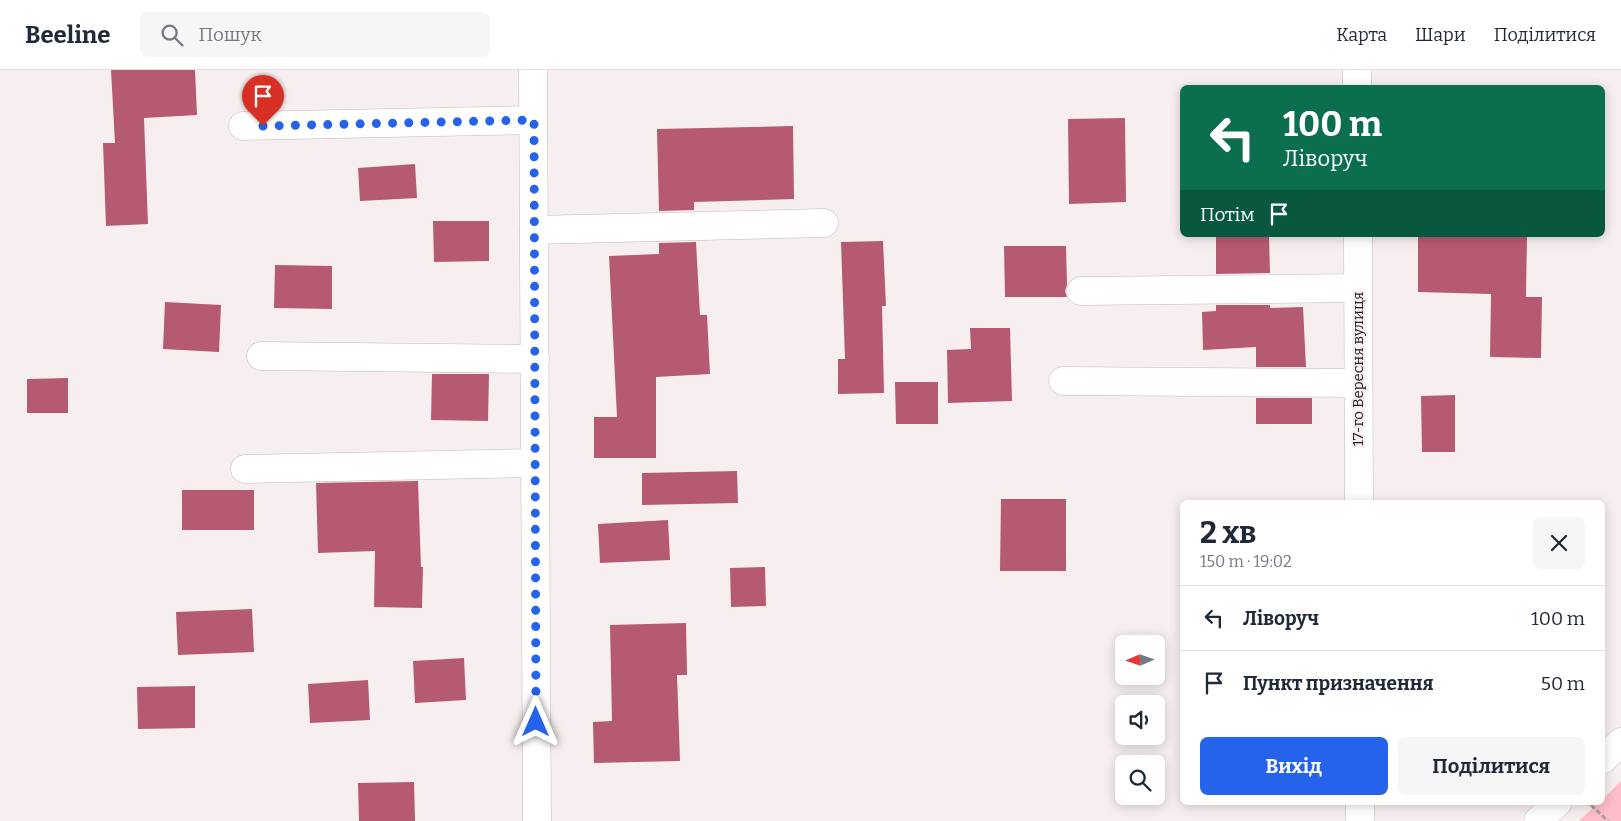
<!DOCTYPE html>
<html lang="uk">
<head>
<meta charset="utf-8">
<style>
  :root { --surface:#fff; --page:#f6f6f7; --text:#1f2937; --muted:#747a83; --line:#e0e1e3; --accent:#2563eb }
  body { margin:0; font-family:Bitter,serif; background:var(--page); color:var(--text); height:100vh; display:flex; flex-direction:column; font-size:19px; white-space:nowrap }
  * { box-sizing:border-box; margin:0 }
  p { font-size:16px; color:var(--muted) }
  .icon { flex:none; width:28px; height:28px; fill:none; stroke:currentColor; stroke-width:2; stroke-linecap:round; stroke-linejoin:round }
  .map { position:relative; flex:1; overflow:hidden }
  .panel { position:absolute; left:1180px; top:430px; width:425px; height:305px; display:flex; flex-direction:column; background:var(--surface); border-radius:8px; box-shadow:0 2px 12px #0003 }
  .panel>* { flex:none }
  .banner { position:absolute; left:1180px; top:15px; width:425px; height:152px; border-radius:8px; box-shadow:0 2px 12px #0003; background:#0b6e4f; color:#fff; overflow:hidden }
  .needle { width:32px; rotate:268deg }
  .controls { position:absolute; left:1115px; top:565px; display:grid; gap:10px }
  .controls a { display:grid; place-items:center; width:50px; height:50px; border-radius:8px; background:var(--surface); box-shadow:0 2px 12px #0003; font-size:25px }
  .pin { position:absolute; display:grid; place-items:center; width:42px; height:42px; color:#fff; margin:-51px -21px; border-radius:50% 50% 50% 0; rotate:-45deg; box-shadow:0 0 5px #0007 }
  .pin .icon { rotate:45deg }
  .me { position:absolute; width:55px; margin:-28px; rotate:0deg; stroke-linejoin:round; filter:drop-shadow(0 0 4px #0008) }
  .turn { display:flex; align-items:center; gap:18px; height:105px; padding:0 20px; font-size:22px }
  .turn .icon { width:65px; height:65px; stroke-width:2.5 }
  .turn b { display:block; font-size:35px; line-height:42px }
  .then { display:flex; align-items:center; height:48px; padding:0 20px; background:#0003; gap:10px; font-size:19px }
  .round { display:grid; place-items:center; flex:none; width:52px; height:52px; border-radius:8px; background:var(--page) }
  .summary { display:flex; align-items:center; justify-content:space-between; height:85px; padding:0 20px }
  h1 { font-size:30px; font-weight:700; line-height:38px }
  .primary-button { display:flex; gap:10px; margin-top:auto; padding:10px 20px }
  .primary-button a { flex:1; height:58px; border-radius:8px; background:var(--accent); color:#fff; font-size:20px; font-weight:700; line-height:58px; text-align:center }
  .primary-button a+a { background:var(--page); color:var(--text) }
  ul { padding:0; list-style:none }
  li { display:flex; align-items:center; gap:15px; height:65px; padding:0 20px; border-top:1px solid var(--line) }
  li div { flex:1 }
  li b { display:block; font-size:19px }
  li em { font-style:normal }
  header { display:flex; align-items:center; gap:30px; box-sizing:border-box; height:70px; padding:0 25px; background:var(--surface); border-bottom:1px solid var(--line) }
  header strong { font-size:24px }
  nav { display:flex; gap:28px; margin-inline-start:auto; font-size:18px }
  .search { width:350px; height:45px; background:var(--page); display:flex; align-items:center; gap:12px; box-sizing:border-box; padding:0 18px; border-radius:8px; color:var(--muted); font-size:19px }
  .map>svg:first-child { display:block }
  .green { fill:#ffbcc9 }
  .building { fill:#b65a71 }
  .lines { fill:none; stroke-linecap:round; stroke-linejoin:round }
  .minor-casing { stroke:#c2b9bb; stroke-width:29 }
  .major-casing { stroke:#c2b9bb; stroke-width:29 }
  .path { stroke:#a59f9f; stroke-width:3; stroke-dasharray:5 2.5; stroke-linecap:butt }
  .minor { stroke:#fff; stroke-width:28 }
  .major { stroke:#fff; stroke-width:28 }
  .route { stroke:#2563eb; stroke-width:9; stroke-dasharray:0 16.2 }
  .labels { text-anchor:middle; stroke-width:5; stroke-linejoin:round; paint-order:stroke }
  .street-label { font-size:15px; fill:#242121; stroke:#f7eeef }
</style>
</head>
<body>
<header>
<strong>Beeline</strong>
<div class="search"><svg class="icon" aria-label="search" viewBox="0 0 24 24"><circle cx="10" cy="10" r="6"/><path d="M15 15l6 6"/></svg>Пошук</div>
<nav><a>Карта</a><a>Шари</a><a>Поділитися</a></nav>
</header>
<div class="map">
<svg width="1621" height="751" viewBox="0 0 1621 751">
  <rect width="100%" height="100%" fill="#f7eeef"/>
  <path class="green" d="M1621,711V751H1579L1598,733L1602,732L1603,729Z"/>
  <g class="building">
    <path d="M111,0H195L197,45L144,48L148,154L106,156L103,73H115Z"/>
    <path d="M1125,48L1126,132L1069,134L1068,49Z"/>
    <path d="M793,56L794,129L694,132V140L659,141L657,59Z"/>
    <path d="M415,94L417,128L360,131L358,98Z"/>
    <path d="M433,151H489V191L434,192Z"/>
    <path d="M1216,165H1269L1270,203L1216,204Z"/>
    <path d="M1418,165H1527L1526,227H1542L1541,288L1490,287L1491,224L1418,222Z"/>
    <path d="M883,171L886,236H882L884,323L838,324V289H845L841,172Z"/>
    <path d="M696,172L700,245H707L710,304L656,307V388H594V347H617L609,186L659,184V173Z"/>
    <path d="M1004,176H1066L1067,215L1065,221L1067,227H1005Z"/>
    <path d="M275,195L332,196V239L274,238Z"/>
    <path d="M165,232L221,235L219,282L163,279Z"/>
    <path d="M1216,235H1270V238L1303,237L1306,297H1256V277L1203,280L1202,242L1216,241Z"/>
    <path d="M970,258H1010L1012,331L948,333L947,280L971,279Z"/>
    <path d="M432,304H489L488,351L431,350Z"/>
    <path d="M68,308V343H27V309Z"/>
    <path d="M895,312H938V354H896Z"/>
    <path d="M1455,325V382H1422L1421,326Z"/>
    <rect x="1256" y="328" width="56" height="26"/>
    <path d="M737,401L738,433L642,435V403Z"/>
    <path d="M418,411L421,497H423L422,538L374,537L375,481L318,483L316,413Z"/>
    <rect x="182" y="420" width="72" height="40"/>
    <path d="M1001,429H1066V501H1000Z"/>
    <path d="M668,450L670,490L600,493L598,454Z"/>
    <path d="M765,497L766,536L731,537L730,498Z"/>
    <path d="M252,539L254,582L178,585L176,542Z"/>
    <path d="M686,553L687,605H677L680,691L594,693L593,652L612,651L610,555Z"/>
    <path d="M464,588L466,630L415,633L413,591Z"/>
    <path d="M368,610L370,650L310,653L308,614Z"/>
    <path d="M195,616V658L138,659L137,617Z"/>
    <path d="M414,712L415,751H359L358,713Z"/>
  </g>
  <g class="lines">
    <g class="minor-casing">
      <g id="minor">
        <path d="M533,0L537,751"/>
        <path d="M1357,0V18"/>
        <path d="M243,56L533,50"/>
        <path d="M534,160L824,153"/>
        <path d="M1358,165L1359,432"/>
        <path d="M1081,221L1358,218"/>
        <path d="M261,286L535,289"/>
        <path d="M1063,311L1358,313"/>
        <path d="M245,399L535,393"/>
        <path d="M1360,732V751"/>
      </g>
    </g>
    <g class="major-casing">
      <g id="major">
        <path d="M1602,690L1621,672"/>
        <path d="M1538,751L1558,732"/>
      </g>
    </g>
    <path class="path" d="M1591,735L1608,751"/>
    <use href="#minor" class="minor"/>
    <use href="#major" class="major"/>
  </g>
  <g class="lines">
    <path class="route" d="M263,56L534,50L536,652"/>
  </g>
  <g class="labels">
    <g class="street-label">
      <text transform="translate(1358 299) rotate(-90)" y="5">17-го Вересня вулиця</text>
    </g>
  </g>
</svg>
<div class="controls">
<a><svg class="needle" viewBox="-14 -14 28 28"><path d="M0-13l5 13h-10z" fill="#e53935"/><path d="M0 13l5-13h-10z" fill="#747a83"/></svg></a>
<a><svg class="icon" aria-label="sound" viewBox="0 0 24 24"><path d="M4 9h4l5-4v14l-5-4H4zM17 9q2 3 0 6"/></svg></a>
<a><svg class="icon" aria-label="search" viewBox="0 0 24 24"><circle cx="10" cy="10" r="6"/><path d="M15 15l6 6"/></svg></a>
</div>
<div class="pin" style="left:263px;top:56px;background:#d93025"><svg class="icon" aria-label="arrive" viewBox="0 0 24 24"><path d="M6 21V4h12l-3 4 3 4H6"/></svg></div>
<svg class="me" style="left:536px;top:652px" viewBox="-20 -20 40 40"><path d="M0-17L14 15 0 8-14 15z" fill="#2563eb" stroke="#fff" stroke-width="4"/></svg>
<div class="banner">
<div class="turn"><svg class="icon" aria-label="left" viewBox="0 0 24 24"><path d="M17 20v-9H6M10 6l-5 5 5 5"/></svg><div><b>100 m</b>Ліворуч</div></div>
<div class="then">Потім<svg class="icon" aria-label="arrive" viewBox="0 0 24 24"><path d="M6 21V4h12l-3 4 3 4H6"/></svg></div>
</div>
<section class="panel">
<div class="summary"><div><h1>2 хв</h1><p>150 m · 19:02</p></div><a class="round"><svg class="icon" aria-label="close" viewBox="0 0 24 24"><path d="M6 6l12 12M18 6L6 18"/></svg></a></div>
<ul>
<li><svg class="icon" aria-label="left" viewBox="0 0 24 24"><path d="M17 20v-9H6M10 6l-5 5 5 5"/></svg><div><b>Ліворуч</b></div><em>100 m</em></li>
<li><svg class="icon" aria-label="arrive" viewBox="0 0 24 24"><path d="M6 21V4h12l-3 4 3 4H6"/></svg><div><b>Пункт призначення</b></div><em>50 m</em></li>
</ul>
<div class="primary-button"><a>Вихід</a><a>Поділитися</a></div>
</section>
</div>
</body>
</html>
